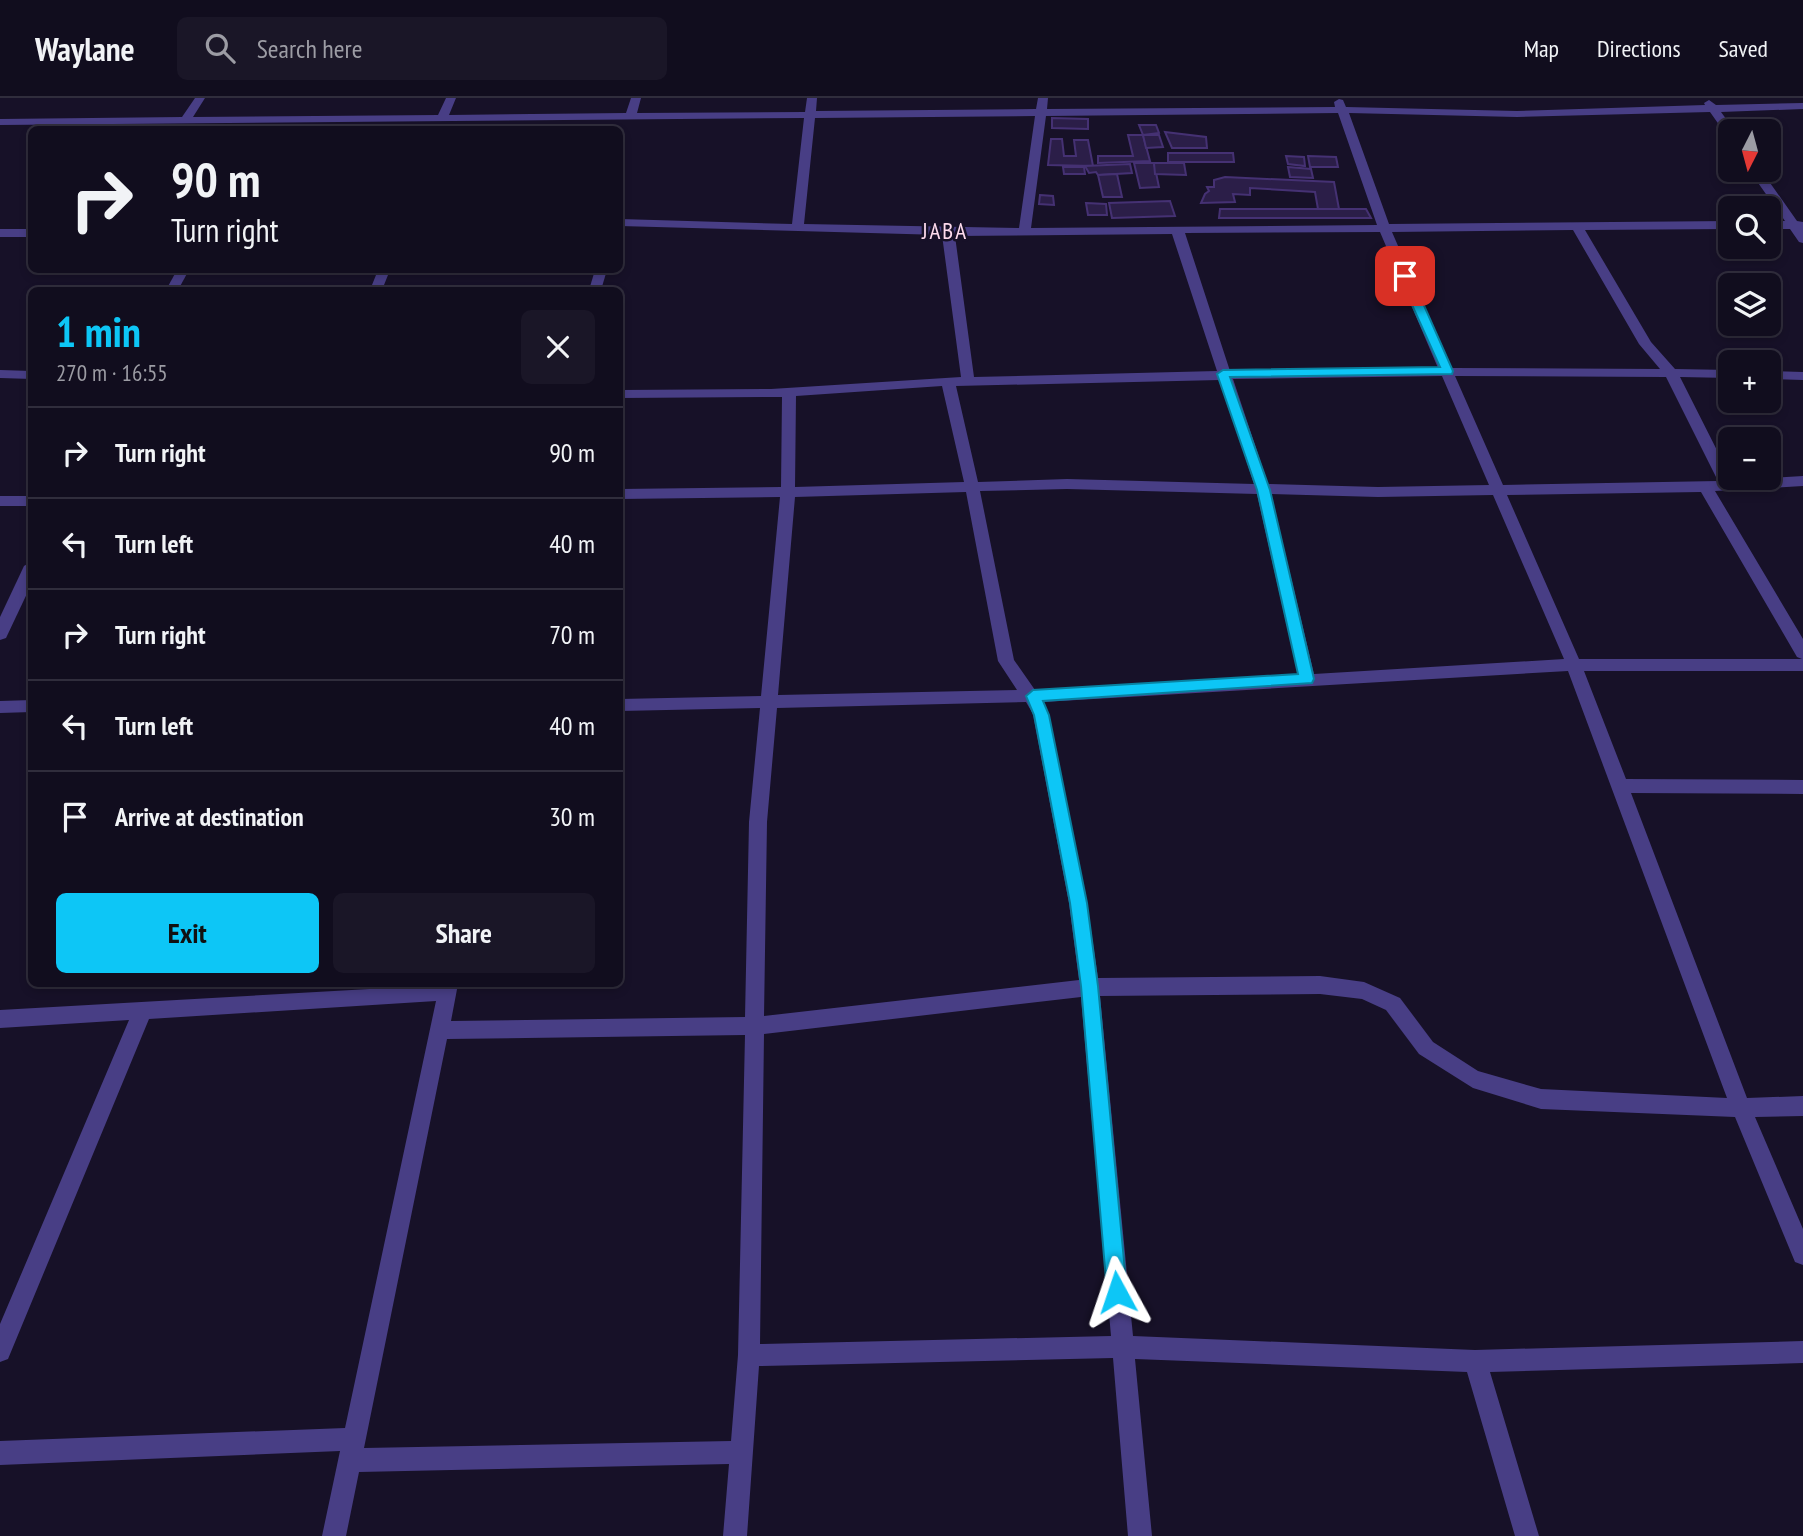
<!DOCTYPE html>
<html lang="en">
<head>
<meta charset="utf-8">
<style>
  :root { --surface:#110d1e; --page:#1a1627; --text:#f1f3f6; --muted:#9c9ca4; --line:#302d3c; --accent:#0dc6f6 }
  body { margin:0; font-family:"PT Sans Narrow",sans-serif; background:var(--page); color:var(--text); height:100vh; display:flex; flex-direction:column; font-size:26px; white-space:nowrap }
  * { box-sizing:border-box; margin:0 }
  p { font-size:23px; color:var(--muted) }
  .icon { flex:none; width:38px; height:38px; fill:none; stroke:currentColor; stroke-width:2; stroke-linecap:round; stroke-linejoin:round }
  .map { position:relative; flex:1; overflow:hidden }
  .side { position:absolute; left:28px; top:189px; width:595px; height:700px; display:flex; flex-direction:column; background:var(--surface); border-radius:10px; box-shadow:0 4px 10px #0003,0 0 0 2px var(--line) }
  .side>* { flex:none }
  .hud { position:absolute; left:28px; top:28px; width:595px; height:147px; border-radius:10px; box-shadow:0 4px 10px #0003,0 0 0 2px var(--line); background:#110d1e; color:var(--text); overflow:hidden }
  .needle { width:46px; rotate:186deg }
  .controls { position:absolute; left:1718px; top:21px; display:grid; gap:14px }
  .controls a { display:grid; place-items:center; width:63px; height:63px; border-radius:10px; background:var(--surface); box-shadow:0 4px 10px #0003,0 0 0 2px var(--line); font-size:35px }
  .pin { position:absolute; display:grid; place-items:center; width:60px; height:60px; color:#fff; margin:-30px; border-radius:14px; box-shadow:0 4px 10px #0006 }
  .me { position:absolute; width:77px; margin:-38px; rotate:355deg; stroke-linejoin:round; filter:drop-shadow(0 0 5px #0008) }
  .turn { display:flex; align-items:center; gap:24px; height:147px; padding:0 28px; font-size:32px }
  .turn .icon { width:91px; height:91px; stroke-width:2.5 }
  .turn b { display:block; font-size:49px; line-height:60px }
  .round { display:grid; place-items:center; flex:none; width:74px; height:74px; border-radius:10px; background:var(--page) }
  .overview { display:flex; align-items:center; justify-content:space-between; height:119px; padding:0 28px }
  h1 { font-size:42px; font-weight:700; line-height:52px; color:var(--accent) }
  .cta { display:flex; gap:14px; margin-top:auto; padding:14px 28px }
  .cta a { flex:1; height:80px; border-radius:10px; background:var(--accent); color:#111; font-size:28px; font-weight:700; line-height:80px; text-align:center }
  .cta a+a { background:var(--page); color:var(--text) }
  ul { padding:0; list-style:none }
  li { display:flex; align-items:center; gap:21px; height:91px; padding:0 28px; border-top:2px solid var(--line) }
  li div { flex:1 }
  li b { display:block; font-size:26px }
  li em { font-style:normal }
  header { display:flex; align-items:center; gap:42px; box-sizing:border-box; height:98px; padding:0 35px; background:var(--surface); border-bottom:2px solid var(--line) }
  header strong { font-size:33px }
  nav { display:flex; gap:38px; margin-inline-start:auto; font-size:24px }
  .search { width:490px; height:63px; background:var(--page); display:flex; align-items:center; gap:18px; box-sizing:border-box; padding:0 24px; border-radius:10px; color:var(--muted); font-size:26px }
  .map>svg:first-child { display:block }
  .building { fill:#2b1e48; stroke:#453173; stroke-width:2 }
  .lines { fill:none; stroke-linecap:round; stroke-linejoin:round }
  .minor { fill:#483e85; fill-rule:evenodd }
  .route { fill:#0dc6f6; stroke:#0881a0; stroke-width:2 }
  .labels { text-anchor:middle; stroke-width:5; stroke-linejoin:round; paint-order:stroke }
  .far-quarter-label { font-size:23px; letter-spacing:2px; fill:#fedbed; stroke:#171128 }
</style>
</head>
<body>
<header>
<strong>Waylane</strong>
<div class="search"><svg class="icon" aria-label="search" viewBox="0 0 24 24"><circle cx="10" cy="10" r="6"/><path d="M15 15l6 6"/></svg>Search here</div>
<nav><a>Map</a><a>Directions</a><a>Saved</a></nav>
</header>
<div class="map">
<svg width="1803" height="1438" viewBox="0 0 1803 1438">
  <rect width="100%" height="100%" fill="#171128"/>
  <g class="building">
    <path d="M1052,20L1088,21V31L1052,30Z"/>
    <path d="M1139,27H1156L1159,35L1143,37Z"/>
    <path d="M1165,34L1206,39L1207,50H1172Z"/>
    <path d="M1128,37H1143L1150,63L1098,65V58H1133Z"/>
    <path d="M1143,37H1159L1163,49L1146,50Z"/>
    <path d="M1051,41H1062L1064,58H1076L1074,42H1088L1093,68L1048,67Z"/>
    <path d="M1168,55H1233L1234,64H1168Z"/>
    <path d="M1286,58L1304,59L1305,68L1288,66Z"/>
    <path d="M1308,58L1336,59L1338,69H1310Z"/>
    <path d="M1134,65H1154L1159,89L1140,90Z"/>
    <path d="M1154,65H1184L1186,77L1155,76Z"/>
    <path d="M1130,66L1132,75L1098,77L1096,74L1089,75L1085,68Z"/>
    <path d="M1063,69H1084L1085,76H1064Z"/>
    <path d="M1288,69L1311,71L1313,80L1290,79Z"/>
    <path d="M1117,76L1122,99H1103L1098,77Z"/>
    <path d="M1225,79L1334,84L1339,111H1318L1315,94L1250,90V97L1233,96L1235,104L1201,105L1205,96L1209,93L1207,89H1214V82Z"/>
    <path d="M1040,97L1053,98L1054,107L1039,106Z"/>
    <path d="M1170,103L1175,118L1112,120L1109,105Z"/>
    <path d="M1086,105L1106,106L1107,117H1088Z"/>
    <path d="M1220,111H1366L1371,120H1219Z"/>
  </g>
  <g class="lines">
    <g class="minor">
      <path d="M195,0H205L193,19L438,17L446,0H456L449,17L626,15L631,0H641L637,15L805,14L807,0H817L816,13L1036,11L1038,0H1048L1047,11L1335,9L1334,4L1339,1L1343,2L1346,9L1517,13L1705,7L1704,5L1709,2L1716,7L1803,5V11L1721,14L1735,33H1731V39L1727,38L1710,14L1517,19L1349,15L1389,126L1731,123V131L1585,132L1651,244L1675,271L1731,272V280L1680,279L1732,382L1803,378V388L1715,393L1803,541V573H1584L1626,681L1803,682V696L1631,695L1747,1000L1803,998V1018L1755,1019L1803,1131V1167L1795,1164L1735,1019L1541,1011L1473,990L1419,956L1386,912L1362,901L1320,896L1100,898L1133,1238L1475,1252L1803,1243V1265L1490,1274L1539,1438H1515L1467,1274L1135,1261L1152,1438H1128L1113,1260L759,1268L747,1438H723L729,1366L359,1374L346,1438H322L340,1353L0,1367V1343L345,1330L436,903L149,921L8,1261L0,1264V1226L129,922L0,930V912L458,886L451,923L745,919L749,724L760,610L620,613V601L761,598L780,399L620,401V391L781,389L782,299L620,300V292L771,291L961,279L942,137L620,128V121L792,126L804,20L0,27V21L182,19ZM1338,15L1377,127L1031,130L1046,18ZM1035,18L1019,130L804,126L815,20ZM1573,132L1639,246L1660,271L1451,270L1392,134ZM1380,134L1438,270L1230,273L1185,135ZM1172,136L1217,273L974,279L955,138ZM1442,278L1489,387L1378,389L1268,386L1233,281ZM1455,278L1666,279L1718,383L1503,387ZM1220,282L1254,386L1067,381L978,384L956,288ZM942,288L964,384L795,389L796,298ZM1067,391L1257,396L1298,577L1035,592L1014,562L980,393ZM966,394L998,563L1017,592L778,597L795,399ZM1701,394L1797,559L1802,561H1579L1507,397ZM1271,396L1378,399L1493,397L1564,561L1314,576ZM1568,573L1727,1000L1541,991L1478,973L1433,944L1400,900L1364,884L1320,878L1098,880L1087,805L1049,616L1043,604ZM1026,604L1033,616L1069,805L1079,882L764,918L767,724L777,610ZM1081,899L1111,1238L760,1246L764,936ZM745,937L738,1257L731,1343L364,1350L447,941Z"/>
      <path d="M1749,72H1761L1797,123L1803,124V145L1799,144L1790,131H1769V123H1785Z"/>
      <rect x="0" y="131" width="32" height="8"/>
      <path d="M177,172H189L178,192H166Z"/>
      <path d="M378,172H390L382,192H370Z"/>
      <path d="M595,172H607L601,192H589Z"/>
      <path d="M0,272L32,273V281L0,280Z"/>
      <path d="M1769,273L1803,274V282L1769,281Z"/>
      <rect x="0" y="398" width="32" height="10"/>
      <path d="M32,463V485L6,540L0,542V519L24,468Z"/>
      <path d="M32,602V614L0,615V603Z"/>
    </g>
  </g>
  <path class="route" d="M1405,175L1411,178L1453,273L1452,276L1230,279L1270,392L1314,581L1312,585L1043,603L1049,617L1087,805L1098,888L1127,1194L1124,1201L1117,1203L1110,1201L1107,1194L1081,888L1070,805L1034,617L1026,598L1033,592L1298,576L1257,392L1217,276L1223,272L1440,269L1399,178Z"/>
  <g class="labels">
    <g class="far-quarter-label">
      <text x="945" y="141">JABA</text>
    </g>
  </g>
</svg>
<div class="controls">
<a><svg class="needle" viewBox="-14 -14 28 28"><path d="M0-13l5 13h-10z" fill="#e53935"/><path d="M0 13l5-13h-10z" fill="#9c9ca4"/></svg></a>
<a><svg class="icon" aria-label="search" viewBox="0 0 24 24"><circle cx="10" cy="10" r="6"/><path d="M15 15l6 6"/></svg></a>
<a><svg class="icon" aria-label="layers" viewBox="0 0 24 24"><path d="M12 4l9 5-9 5-9-5zM3 14l9 5 9-5"/></svg></a>
<a>+</a>
<a>−</a>
</div>
<div class="pin" style="left:1405px;top:178px;background:#d93025"><svg class="icon" aria-label="arrive" viewBox="0 0 24 24"><path d="M6 21V4h12l-3 4 3 4H6"/></svg></div>
<svg class="me" style="left:1117px;top:1194px" viewBox="-20 -20 40 40"><path d="M0-17L14 15 0 8-14 15z" fill="#0dc6f6" stroke="#fff" stroke-width="4"/></svg>
<div class="hud">
<div class="turn"><svg class="icon" aria-label="right" viewBox="0 0 24 24"><path d="M7 20v-9h11M14 6l5 5-5 5"/></svg><div><b>90 m</b>Turn right</div></div>
</div>
<section class="side">
<div class="overview"><div><h1>1 min</h1><p>270 m · 16:55</p></div><a class="round"><svg class="icon" aria-label="close" viewBox="0 0 24 24"><path d="M6 6l12 12M18 6L6 18"/></svg></a></div>
<ul>
<li><svg class="icon" aria-label="right" viewBox="0 0 24 24"><path d="M7 20v-9h11M14 6l5 5-5 5"/></svg><div><b>Turn right</b></div><em>90 m</em></li>
<li><svg class="icon" aria-label="left" viewBox="0 0 24 24"><path d="M17 20v-9H6M10 6l-5 5 5 5"/></svg><div><b>Turn left</b></div><em>40 m</em></li>
<li><svg class="icon" aria-label="right" viewBox="0 0 24 24"><path d="M7 20v-9h11M14 6l5 5-5 5"/></svg><div><b>Turn right</b></div><em>70 m</em></li>
<li><svg class="icon" aria-label="left" viewBox="0 0 24 24"><path d="M17 20v-9H6M10 6l-5 5 5 5"/></svg><div><b>Turn left</b></div><em>40 m</em></li>
<li><svg class="icon" aria-label="arrive" viewBox="0 0 24 24"><path d="M6 21V4h12l-3 4 3 4H6"/></svg><div><b>Arrive at destination</b></div><em>30 m</em></li>
</ul>
<div class="cta"><a>Exit</a><a>Share</a></div>
</section>
</div>
</body>
</html>
